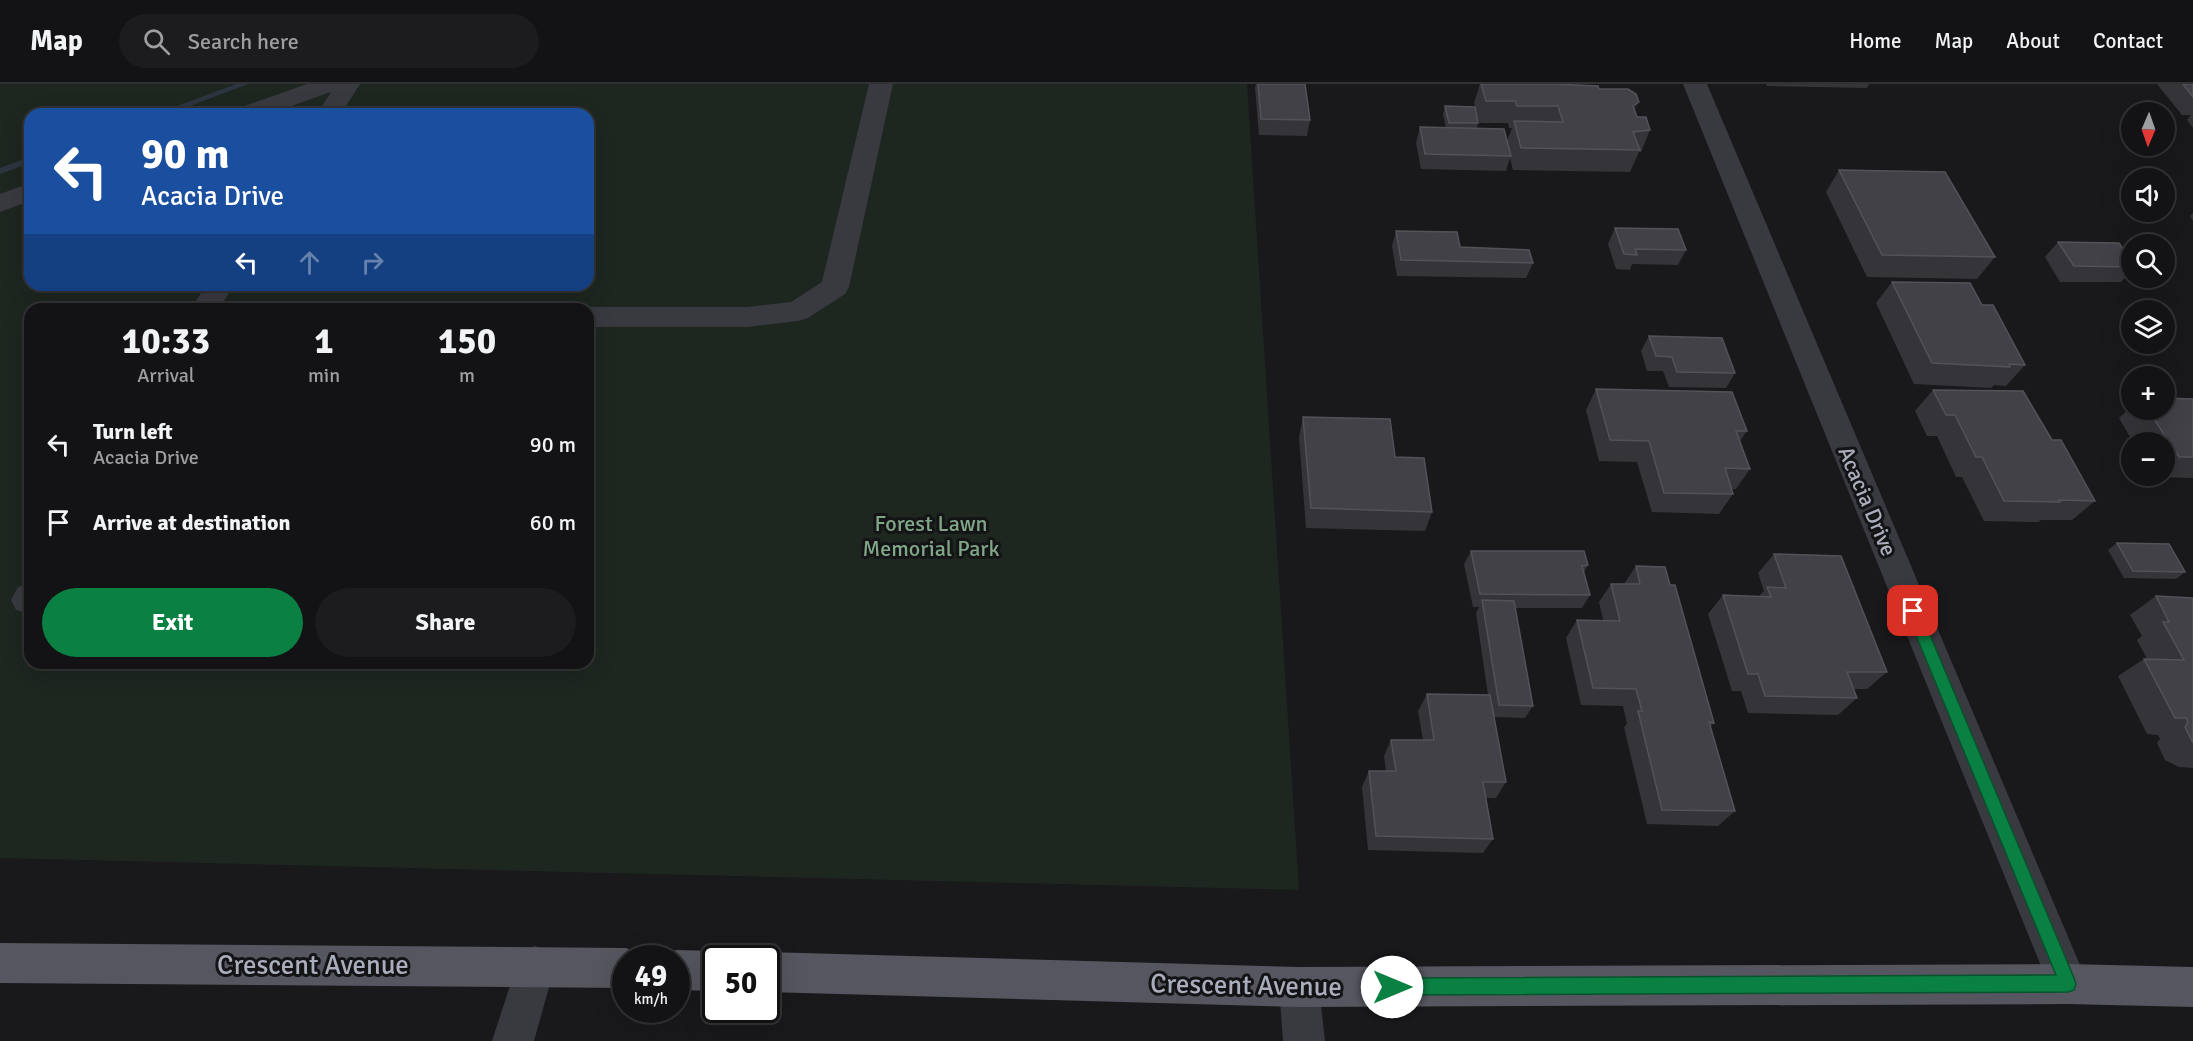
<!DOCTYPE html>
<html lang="en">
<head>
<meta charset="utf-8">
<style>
  :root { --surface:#131214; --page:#1c1b1d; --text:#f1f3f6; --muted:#9d9ea0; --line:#323234; --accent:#0b8043 }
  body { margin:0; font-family:Signika,sans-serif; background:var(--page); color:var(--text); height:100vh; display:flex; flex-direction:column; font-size:22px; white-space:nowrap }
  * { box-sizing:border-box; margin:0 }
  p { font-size:20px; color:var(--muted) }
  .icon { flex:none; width:33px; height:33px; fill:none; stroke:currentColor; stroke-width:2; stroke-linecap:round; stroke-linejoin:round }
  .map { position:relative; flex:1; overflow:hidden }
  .sheet { position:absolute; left:24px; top:219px; width:570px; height:366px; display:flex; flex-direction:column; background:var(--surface); border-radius:18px; box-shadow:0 6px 24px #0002,0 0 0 2px var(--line) }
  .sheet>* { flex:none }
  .hud { position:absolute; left:24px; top:24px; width:570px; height:183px; border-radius:18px; box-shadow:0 6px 24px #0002,0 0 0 2px var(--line); background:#1a4fa0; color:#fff; overflow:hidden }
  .needle { width:39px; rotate:182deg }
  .tools { position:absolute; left:2121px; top:18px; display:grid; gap:12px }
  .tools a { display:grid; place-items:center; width:54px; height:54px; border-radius:50%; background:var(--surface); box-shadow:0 6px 24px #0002,0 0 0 2px var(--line); font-size:30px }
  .speed { position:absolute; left:612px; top:861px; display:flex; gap:12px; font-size:30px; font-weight:700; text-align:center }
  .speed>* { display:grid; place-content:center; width:78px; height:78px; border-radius:50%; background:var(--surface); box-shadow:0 6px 24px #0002,0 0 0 2px var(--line); line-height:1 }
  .speed small { font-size:15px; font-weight:400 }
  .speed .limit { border:3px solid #111; border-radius:9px; background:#fff; color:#111 }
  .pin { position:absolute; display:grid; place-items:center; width:51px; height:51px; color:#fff; margin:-26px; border-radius:12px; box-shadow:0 3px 9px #0006 }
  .me { position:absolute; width:66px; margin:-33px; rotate:90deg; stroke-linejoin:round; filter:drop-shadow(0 0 4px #0008) }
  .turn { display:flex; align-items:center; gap:21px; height:126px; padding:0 18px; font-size:27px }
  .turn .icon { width:78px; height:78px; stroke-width:2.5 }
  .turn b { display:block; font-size:42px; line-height:51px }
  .lanes { display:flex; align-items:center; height:57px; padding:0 18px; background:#0003; justify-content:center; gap:30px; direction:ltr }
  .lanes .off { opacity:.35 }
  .eta { display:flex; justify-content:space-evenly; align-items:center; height:102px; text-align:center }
  .eta b { font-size:36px; font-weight:700; line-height:42px }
  .cta { display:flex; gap:12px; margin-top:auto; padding:12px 18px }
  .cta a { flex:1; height:69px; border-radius:36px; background:var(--accent); color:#fff; font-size:24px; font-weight:700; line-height:69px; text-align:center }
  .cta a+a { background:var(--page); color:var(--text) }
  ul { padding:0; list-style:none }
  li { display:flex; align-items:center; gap:18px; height:78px; padding:0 18px }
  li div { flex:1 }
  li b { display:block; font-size:22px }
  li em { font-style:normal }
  header { display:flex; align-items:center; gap:36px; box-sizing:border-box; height:84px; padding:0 30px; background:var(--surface); border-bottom:2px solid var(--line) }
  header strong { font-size:28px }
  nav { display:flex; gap:33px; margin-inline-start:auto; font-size:21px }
  .search { width:420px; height:54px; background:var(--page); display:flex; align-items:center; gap:15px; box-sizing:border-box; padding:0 21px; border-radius:33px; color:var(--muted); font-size:22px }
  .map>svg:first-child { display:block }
  .green { fill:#1e2620; fill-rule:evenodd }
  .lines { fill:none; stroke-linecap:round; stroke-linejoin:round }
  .stream { fill:#2d3540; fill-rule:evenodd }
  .minor { fill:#393940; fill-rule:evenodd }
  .major { fill:#55565f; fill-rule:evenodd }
  .wall { fill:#353439 }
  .shaded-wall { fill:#242327 }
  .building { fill:#414147; stroke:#525259; stroke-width:1.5 }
  .route { fill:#0b8043; stroke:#07532c; stroke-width:1.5 }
  .labels { text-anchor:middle; stroke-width:6; stroke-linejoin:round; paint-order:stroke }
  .street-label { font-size:22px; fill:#aaadbb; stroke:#141316 }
  .park-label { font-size:22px; fill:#80a788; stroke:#141316 }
  .near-street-label { font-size:27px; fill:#aaadbb; stroke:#141316 }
</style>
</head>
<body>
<header>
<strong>Map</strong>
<div class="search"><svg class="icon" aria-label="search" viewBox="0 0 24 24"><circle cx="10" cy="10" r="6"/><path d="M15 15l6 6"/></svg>Search here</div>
<nav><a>Home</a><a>Map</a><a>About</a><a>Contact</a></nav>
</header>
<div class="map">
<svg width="2193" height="957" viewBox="0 0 2193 957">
  <rect width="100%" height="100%" fill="#19181b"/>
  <path class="green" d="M0,0H1247L1299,806L0,774ZM30,30H588V201H30ZM30,225H588V579H30Z"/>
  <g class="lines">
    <g class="stream">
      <path d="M236,0H248L169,30H156Z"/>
      <path d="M30,73V79L0,90V84Z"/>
    </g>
    <g class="minor">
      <path d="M307,0H360L341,30H317L331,8L269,30H233L236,25Z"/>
      <path d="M869,0H893L849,203L845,210L808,234L798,237L747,243H588V225H581L588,223H747L791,218L822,198Z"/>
      <path d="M1683,0H1707L2088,900L2082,914L2068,920L2054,914Z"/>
      <path d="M30,99V117L0,128V110Z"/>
      <path d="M206,201H234L219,225H191Z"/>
      <path d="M30,499V530L16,526L11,516L18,503Z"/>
      <path d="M535,862L549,868L555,882L534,957H492L521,868Z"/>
      <path d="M1299,883L1313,889L1319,903L1325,957H1283L1279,903L1285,889Z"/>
    </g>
    <g class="major">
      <path d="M0,859L626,864L640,870L642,874H626V904L0,899Z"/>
      <path d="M676,866L716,867L730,873L731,874H716V907L676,906V874H660L662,872Z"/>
      <path d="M766,868L1299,883L2068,880L2193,883V923L2068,920L1299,923L766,908V874H751Z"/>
    </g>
  </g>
  <g class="wall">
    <path d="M1256,0H1305L1310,36L1307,52L1259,51L1255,4Z"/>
    <path d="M1480,0H1554L1599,5L1635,28L1637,33L1650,46L1641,68H1639L1630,88L1513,86L1510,74L1506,87L1421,85L1416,59L1420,43L1446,44L1443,30L1445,22L1478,39L1477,44L1507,57L1512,44H1509L1508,39H1479L1474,19Z"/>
    <path d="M1766,0H1869L1867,4L1767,2Z"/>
    <path d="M2157,0H2193V44L2187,36L2191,31H2182Z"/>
    <path d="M1839,86L1995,173L1977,195L1867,193L1826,108Z"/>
    <path d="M2193,129V137L2190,132Z"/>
    <path d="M1615,144L1686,166L1678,181L1632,180L1630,186L1616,185L1608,160Z"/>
    <path d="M1396,147L1460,163L1533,179L1526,194L1397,192L1392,162Z"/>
    <path d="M2058,158L2132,178V187L2121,198H2060L2045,173Z"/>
    <path d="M1892,198L1982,221L2025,281L2006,302L1994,301L1991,304L1914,300L1876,219Z"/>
    <path d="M1649,252L1735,289L1726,304L1669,303L1663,287H1647L1641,267Z"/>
    <path d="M1596,305L1747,347L1740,357L1750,385L1736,405H1732L1733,410L1719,430L1652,428L1637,378L1599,377L1586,326Z"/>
    <path d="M1933,306L2052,356L2095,417L2072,436H2041L2038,438L1984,437L1962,393H1956L1937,352H1927L1915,327Z"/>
    <path d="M2193,315V394L2155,393L2154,392H2164V358H2133L2119,334L2132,322V326H2164Z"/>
    <path d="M1303,333L1432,428L1425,447L1306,444L1299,353Z"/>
    <path d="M2117,459L2185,488L2176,495L2124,494L2108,466Z"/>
    <path d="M1471,467L1588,481L1584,488L1590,511L1582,524H1515L1533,622L1525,634L1494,633L1506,698L1496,714H1486L1493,755L1483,769L1368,766L1362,703L1369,687H1386L1384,672L1391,656H1423L1418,627L1427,610L1488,611L1476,529L1479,523H1473L1464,480Z"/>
    <path d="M1774,470L1887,588L1867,605H1854L1857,614L1838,631L1748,629L1741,607H1732L1708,530L1723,511L1759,512L1764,507L1758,489Z"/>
    <path d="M1636,482L1670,501L1714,639L1710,643L1735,727L1718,742L1647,740L1624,643L1627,640L1623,622L1581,621L1566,554L1577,536H1603L1599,518L1611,500H1624Z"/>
    <path d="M2156,512L2193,514V684L2179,683L2165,676L2157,659L2160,655L2158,651L2147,650L2118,592L2144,575H2147L2137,556L2142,552L2130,531Z"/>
  </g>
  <path class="shaded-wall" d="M1639,18L1630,40L1633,22Z"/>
  <g class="building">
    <path d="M1258,0H1305L1310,36L1261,35Z"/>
    <path d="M1481,0H1554L1598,2L1599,5H1628L1636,10L1639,18L1633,22L1637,33H1646L1650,46L1633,48L1640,66L1521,64L1514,37L1563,38L1558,22H1517L1515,17H1486Z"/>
    <path d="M2183,0H2193V13Z"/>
    <path d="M1445,22L1475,23L1478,39H1449Z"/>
    <path d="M1420,43L1504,45L1511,72L1425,70Z"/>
    <path d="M1839,86L1945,88L1995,173L1882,171Z"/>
    <path d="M1615,144L1678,145L1686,166L1635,165L1637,171L1624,170Z"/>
    <path d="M1396,147L1457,148L1460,163L1529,166L1533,179L1401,176Z"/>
    <path d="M2058,158L2119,159L2132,178V183L2074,182Z"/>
    <path d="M1892,198L1970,199L1982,221H1993L2025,281L2009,280L2010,283L1932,279Z"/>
    <path d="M1649,252L1722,254L1735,289L1677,288L1672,273L1656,272Z"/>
    <path d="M1596,305L1732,308L1747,347H1736L1750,385L1725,384L1733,410L1664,409L1649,357L1610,356Z"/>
    <path d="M1933,306L2023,307L2052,356H2061L2095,417L2059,416L2060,418L2004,417L1982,373H1976L1955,331H1946Z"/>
    <path d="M2164,314L2193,315V373H2179L2148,326H2164Z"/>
    <path d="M1303,333L1390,335L1395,373L1424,374L1432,428L1311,424Z"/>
    <path d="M2117,459L2169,460L2185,488L2133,487Z"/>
    <path d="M1471,467H1584L1588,481L1582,482L1590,511L1480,510Z"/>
    <path d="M1774,470L1841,472L1887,588H1847L1857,614L1765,612L1758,590H1748L1723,511L1771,513L1767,503L1786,504Z"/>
    <path d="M1636,482L1665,483L1670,501H1675L1714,639L1709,638L1735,727L1662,726L1638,627H1642L1636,605L1593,604L1577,536L1620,537L1611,500H1640Z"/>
    <path d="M2156,512L2193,514V659L2185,643L2188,638L2186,634H2175L2144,575L2184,576L2163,538H2169Z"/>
    <path d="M1482,516L1514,517L1533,622L1499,621Z"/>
    <path d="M1427,610L1490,611L1506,698H1483L1493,755L1376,752L1369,687H1396L1391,656H1434Z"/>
  </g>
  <path class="route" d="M1913,521L1918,522L1920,527L2074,894L2076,900L2074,906L2068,908L1392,911L1386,909L1384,903L1386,897L1392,894L2056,891L1906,527L1908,522Z"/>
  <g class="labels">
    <g class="street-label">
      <text transform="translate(1868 417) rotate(67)" y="8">Acacia Drive</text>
    </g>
    <g class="park-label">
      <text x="931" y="447">Forest Lawn<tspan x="931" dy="25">Memorial Park</tspan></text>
    </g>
    <g class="near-street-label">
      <text x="313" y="890">Crescent Avenue</text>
      <text transform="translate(1246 901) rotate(1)" y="9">Crescent Avenue</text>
    </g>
  </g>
</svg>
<div class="tools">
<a><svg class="needle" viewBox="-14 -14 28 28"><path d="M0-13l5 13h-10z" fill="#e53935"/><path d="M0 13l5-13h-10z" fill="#9d9ea0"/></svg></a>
<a><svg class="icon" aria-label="sound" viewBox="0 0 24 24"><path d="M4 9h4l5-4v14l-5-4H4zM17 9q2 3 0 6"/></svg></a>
<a><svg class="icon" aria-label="search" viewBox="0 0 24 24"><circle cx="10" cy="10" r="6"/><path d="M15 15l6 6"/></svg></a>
<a><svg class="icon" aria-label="layers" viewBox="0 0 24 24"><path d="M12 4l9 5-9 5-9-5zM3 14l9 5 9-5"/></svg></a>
<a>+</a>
<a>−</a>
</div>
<div class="speed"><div>49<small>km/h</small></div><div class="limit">50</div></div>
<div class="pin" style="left:1913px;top:527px;background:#d93025"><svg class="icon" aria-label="arrive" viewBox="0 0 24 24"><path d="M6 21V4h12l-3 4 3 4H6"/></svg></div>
<svg class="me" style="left:1392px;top:903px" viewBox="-20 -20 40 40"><circle r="19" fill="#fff"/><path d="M0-13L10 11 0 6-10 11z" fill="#0b8043"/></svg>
<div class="hud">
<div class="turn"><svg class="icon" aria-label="left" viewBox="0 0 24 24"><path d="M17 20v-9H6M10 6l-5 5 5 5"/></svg><div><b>90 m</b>Acacia Drive</div></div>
<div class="lanes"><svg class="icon" aria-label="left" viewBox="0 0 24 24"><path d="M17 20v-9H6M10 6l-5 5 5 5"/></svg><svg class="icon off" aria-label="ahead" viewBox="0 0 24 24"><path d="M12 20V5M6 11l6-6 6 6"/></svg><svg class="icon off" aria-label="right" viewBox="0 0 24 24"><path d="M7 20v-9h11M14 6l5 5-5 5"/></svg></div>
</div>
<section class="sheet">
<div class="eta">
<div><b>10:33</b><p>Arrival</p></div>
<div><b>1</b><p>min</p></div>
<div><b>150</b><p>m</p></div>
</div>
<ul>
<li><svg class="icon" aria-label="left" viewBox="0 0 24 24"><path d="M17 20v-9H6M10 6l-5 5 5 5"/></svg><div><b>Turn left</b><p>Acacia Drive</p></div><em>90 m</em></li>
<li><svg class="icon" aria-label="arrive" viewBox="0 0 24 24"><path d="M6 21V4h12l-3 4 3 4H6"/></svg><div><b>Arrive at destination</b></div><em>60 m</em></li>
</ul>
<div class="cta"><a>Exit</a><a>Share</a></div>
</section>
</div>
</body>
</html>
